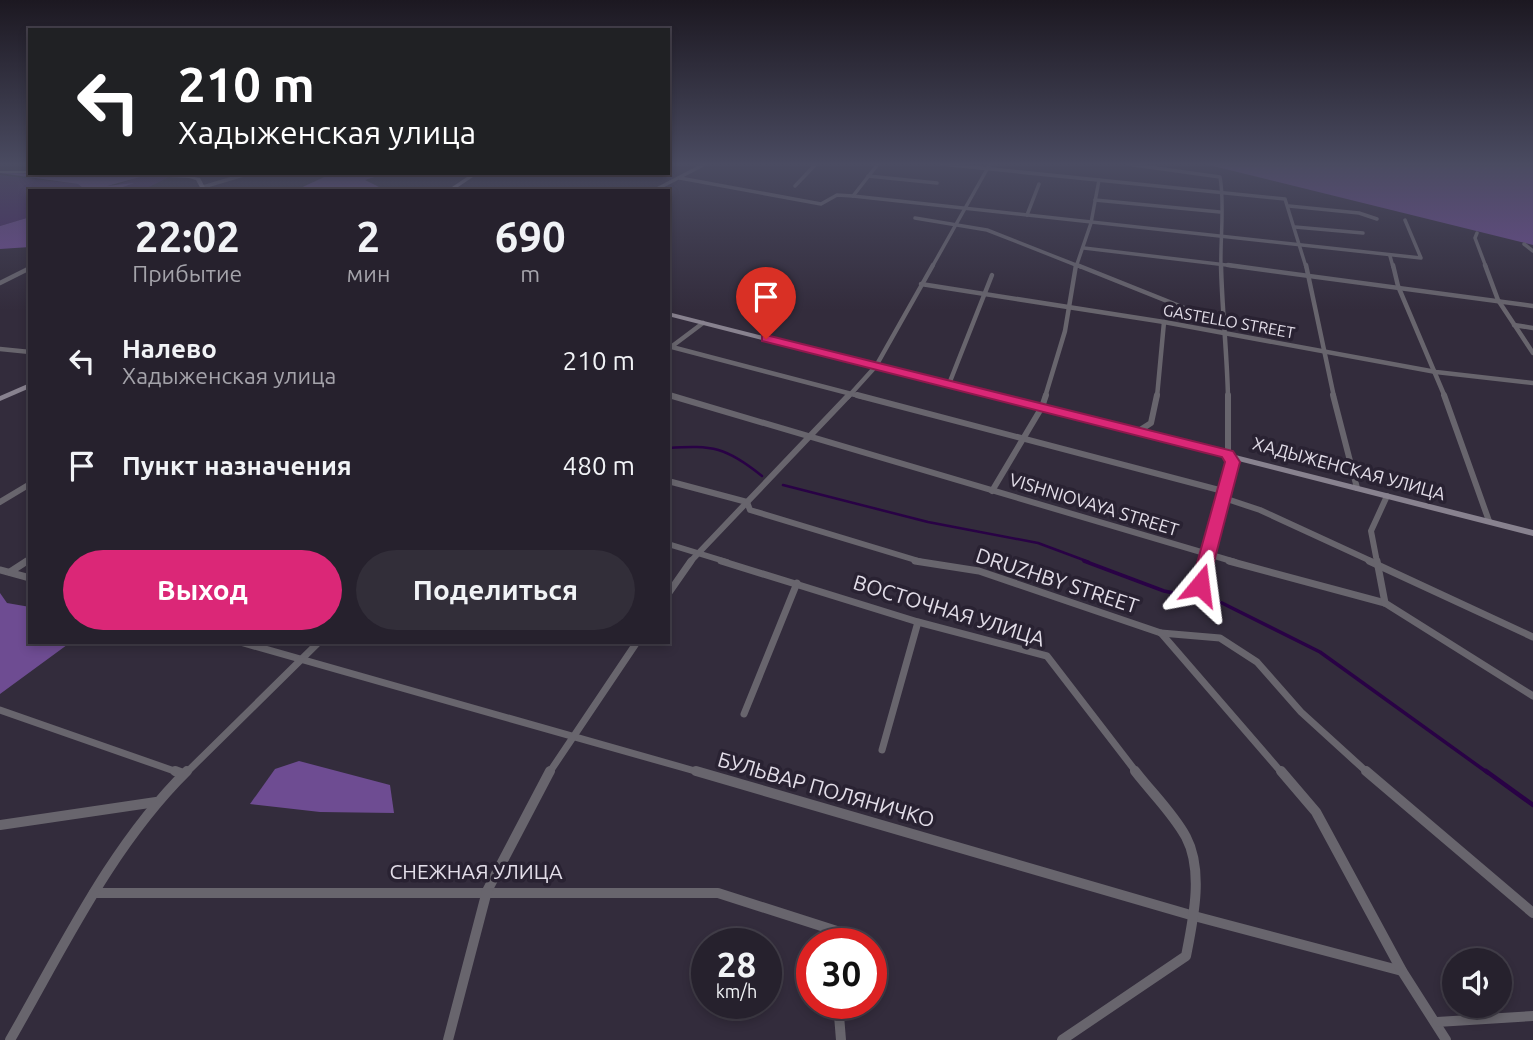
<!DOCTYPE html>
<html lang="ru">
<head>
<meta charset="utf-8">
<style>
  :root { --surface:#26212d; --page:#322e39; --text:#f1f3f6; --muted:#a4a3aa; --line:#423e49; --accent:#db2777 }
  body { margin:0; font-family:Ubuntu,sans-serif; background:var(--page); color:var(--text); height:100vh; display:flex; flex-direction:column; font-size:26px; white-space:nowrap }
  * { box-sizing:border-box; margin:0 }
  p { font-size:23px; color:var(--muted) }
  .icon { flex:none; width:38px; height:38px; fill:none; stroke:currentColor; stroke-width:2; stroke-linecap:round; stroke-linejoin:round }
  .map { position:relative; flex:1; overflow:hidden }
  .drawer { position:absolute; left:28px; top:189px; width:642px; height:455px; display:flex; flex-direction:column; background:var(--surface); border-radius:0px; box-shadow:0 4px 10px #0003,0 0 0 2px var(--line) }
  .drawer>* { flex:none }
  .guide { position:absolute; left:28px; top:28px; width:642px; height:147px; border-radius:0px; box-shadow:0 4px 10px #0003,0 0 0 2px var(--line); background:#202124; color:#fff; overflow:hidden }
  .fabs { position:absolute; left:1442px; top:948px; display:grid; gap:14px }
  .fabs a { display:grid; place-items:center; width:70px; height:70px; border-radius:50%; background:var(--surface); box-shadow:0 4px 10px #0003,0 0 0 2px var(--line); font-size:35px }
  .speed { position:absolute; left:691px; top:928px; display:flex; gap:14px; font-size:35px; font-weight:700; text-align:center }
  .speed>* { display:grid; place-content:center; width:91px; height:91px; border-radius:50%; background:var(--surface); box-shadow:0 4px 10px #0003,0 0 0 2px var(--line); line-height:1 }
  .speed small { font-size:18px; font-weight:400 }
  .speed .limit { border:10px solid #d22; background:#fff; color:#111 }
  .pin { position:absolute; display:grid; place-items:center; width:60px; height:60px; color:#fff; margin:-72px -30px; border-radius:50% 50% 50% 0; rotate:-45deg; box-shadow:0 0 7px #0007 }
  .pin .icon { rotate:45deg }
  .me { position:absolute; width:77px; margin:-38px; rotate:16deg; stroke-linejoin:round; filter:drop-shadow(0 0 5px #0008) }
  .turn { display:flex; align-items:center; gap:24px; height:147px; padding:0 35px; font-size:32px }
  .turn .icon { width:91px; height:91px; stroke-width:2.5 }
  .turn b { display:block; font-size:49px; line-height:60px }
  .eta { display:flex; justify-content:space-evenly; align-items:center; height:119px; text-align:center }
  .eta b { font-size:42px; font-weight:700; line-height:49px }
  .action { display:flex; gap:14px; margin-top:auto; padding:14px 35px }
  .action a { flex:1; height:80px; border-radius:42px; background:var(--accent); color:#fff; font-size:28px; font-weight:700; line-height:80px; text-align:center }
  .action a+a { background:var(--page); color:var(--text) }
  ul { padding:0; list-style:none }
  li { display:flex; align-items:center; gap:21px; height:105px; padding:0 35px }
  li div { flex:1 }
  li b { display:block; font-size:26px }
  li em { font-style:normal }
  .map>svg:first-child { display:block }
  .green { fill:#472a64 }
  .forest { fill:#6e4c92 }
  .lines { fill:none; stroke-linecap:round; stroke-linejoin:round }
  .stream-far2 { stroke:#290245; stroke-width:2.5 }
  .stream-far1 { stroke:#290245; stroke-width:3.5 }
  .stream { stroke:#290245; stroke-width:4.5 }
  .street-far4 { stroke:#68656d; stroke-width:3.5 }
  .street-far3 { stroke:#68656d; stroke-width:4.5 }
  .street-far2 { stroke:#68656d; stroke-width:6 }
  .street-far1 { stroke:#68656d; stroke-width:7 }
  .street { stroke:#68656d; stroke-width:10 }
  .secondary { fill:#88828f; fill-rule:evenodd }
  .route { fill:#db2777; stroke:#8e194d; stroke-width:2 }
  .labels { text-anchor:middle; stroke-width:7; stroke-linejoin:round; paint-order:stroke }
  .far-street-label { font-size:16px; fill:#e3dee9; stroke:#292232 }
  .street-label { font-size:18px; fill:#e3dee9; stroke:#292232 }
  .near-street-label { font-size:21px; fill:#e3dee9; stroke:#292232 }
</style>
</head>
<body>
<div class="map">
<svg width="1533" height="1040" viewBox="0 0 1533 1040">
  <rect width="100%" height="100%" fill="#332c3c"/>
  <g class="green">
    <path d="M0,175L78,184L87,191H30V217L0,226Z"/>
    <path d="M137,176L169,177L141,191H122L123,187L129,185L107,188L139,177Z"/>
  </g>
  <g class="forest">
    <path d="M1205,164H1533V245Z"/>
    <path d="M0,173L120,175L140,177L107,186L134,183L123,187L122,191H87L78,184Z"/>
    <path d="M333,173H386L365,180L385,190C357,185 324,191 294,191Z"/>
    <path d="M30,217V247L0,249V226Z"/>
    <path d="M0,593L7,603L30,607V642H71L0,694Z"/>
    <path d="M299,761L390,785L394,813L320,812L250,804L275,769Z"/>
  </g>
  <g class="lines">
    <g class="stream-far2">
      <path d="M668,448C713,445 726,447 762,476"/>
      <path d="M783,485L928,522L1038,543L1089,562"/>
    </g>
    <path class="stream-far1" d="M1084,561L1164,591L1222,603L1320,652L1488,773"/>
    <path class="stream" d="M1486,771L1533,805"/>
    <g class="street-far4">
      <path d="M941,164L1285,199L1306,267"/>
      <path d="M1127,164L1220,177C1225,204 1220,239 1221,267"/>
      <path d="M868,176L937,183"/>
      <path d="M680,178L821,204L837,195L853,196L1421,258L1405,220"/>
      <path d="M795,186L816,164"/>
      <path d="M203,187L250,173"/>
      <path d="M653,191L705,164"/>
      <path d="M853,196L878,164"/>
      <path d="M1095,200L1220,212"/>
      <path d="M1289,206L1359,213L1377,219"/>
      <path d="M1027,215L1039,184"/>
      <path d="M915,218L987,230L1081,267"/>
      <path d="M1295,227L1363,233"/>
      <path d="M1477,233L1475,238L1486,267"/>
      <path d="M1524,244L1533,251"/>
      <path d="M1084,248L1243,267"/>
      <path d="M1390,256L1393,267"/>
      <path d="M932,267L990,164"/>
      <path d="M1076,267L1091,223L1099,180"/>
    </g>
    <g class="street-far3">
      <path d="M1077,265L1222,323"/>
      <path d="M1221,265C1222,310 1227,352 1228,397"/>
      <path d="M1228,265L1533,306"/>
      <path d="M1306,265L1334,397"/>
      <path d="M1393,265L1398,286L1445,397"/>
      <path d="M1485,265L1498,300L1533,353"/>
      <path d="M0,283L30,268"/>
      <path d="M921,284L1164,322L1436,372L1533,383"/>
      <path d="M1514,325L1533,328"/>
      <path d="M668,346L863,397"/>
      <path d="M671,347L703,323"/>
      <path d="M0,349L30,352"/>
      <path d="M949,384L992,275"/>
      <path d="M668,395L675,397"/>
      <path d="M848,397L876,366L933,265"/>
      <path d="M1045,397L1065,331L1076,265"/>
      <path d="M1157,397L1164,322"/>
    </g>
    <g class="street-far2">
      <path d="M669,395L1235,562"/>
      <path d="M857,395L1223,491"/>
      <path d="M1333,395L1357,488"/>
      <path d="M1444,395L1489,521"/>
      <path d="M1137,432L1151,423L1157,395"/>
      <path d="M668,481L747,502L750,510L922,562"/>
      <path d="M992,491L1042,407L1046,395"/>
      <path d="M1221,497L1260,510L1373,562"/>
      <path d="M0,502L30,484"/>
      <path d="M668,544L727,562"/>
      <path d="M25,562L30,559"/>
      <path d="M690,562L849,395"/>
      <path d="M1206,562L1232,462L1228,454V395"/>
      <path d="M1377,562L1371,531L1387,496"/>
    </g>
    <g class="street-far1">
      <path d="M721,561L918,622L1047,656L1137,773"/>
      <path d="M915,561L979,571L1161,633L1282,773"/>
      <path d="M1229,561L1385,603L1533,696"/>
      <path d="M1369,561L1533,637"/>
      <path d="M1377,561L1385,603"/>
      <path d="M0,570L30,578"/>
      <path d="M10,572L27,561"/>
      <path d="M1200,585L1206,561"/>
      <path d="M668,594L691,561"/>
      <path d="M1161,633L1220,638L1257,662L1301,712L1368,773"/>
      <path d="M240,642L702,773"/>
      <path d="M0,710L180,773"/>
      <path d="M744,714L797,583"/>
      <path d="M882,750L918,622"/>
      <path d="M186,773L319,642"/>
      <path d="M549,773L637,642"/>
    </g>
    <g class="street">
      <path d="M175,771L183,774"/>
      <path d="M696,771L1194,916L1402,971"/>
      <path d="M1281,771L1316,812L1402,971L1446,1040"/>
      <path d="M1366,771L1533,913"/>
      <path d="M0,825L156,802"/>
      <path d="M94,893H718L840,932L839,943"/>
      <path d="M838,1003L841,1040"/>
      <path d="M1437,1022L1533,1016"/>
      <path d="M10,1040C63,948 111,846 187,771"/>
      <path d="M448,1040L487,891L550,771"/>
      <path d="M1062,1040L1186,956C1193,920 1204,871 1186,837C1173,813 1151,792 1135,771"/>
    </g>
    <g class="secondary">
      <rect x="0" y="171" width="30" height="2"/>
      <path d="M83,173L189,176L200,178L207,191H202L196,180L189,178Z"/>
      <path d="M473,173H479L452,191H446Z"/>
      <path d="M668,312L1533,530V536L668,316Z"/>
      <path d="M30,383V388L0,401V396Z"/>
    </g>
  </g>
  <linearGradient id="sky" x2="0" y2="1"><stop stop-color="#1c1821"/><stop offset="0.53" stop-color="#4a4b61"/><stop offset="1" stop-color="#4a4b61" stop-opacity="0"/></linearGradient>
  <rect width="1533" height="310" fill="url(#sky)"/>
  <path class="route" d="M766,335L1233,451L1240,462L1208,585L1200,591L1191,585L1225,462L1222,457L762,341V336Z"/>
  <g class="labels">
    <g class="far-street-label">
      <text transform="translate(1229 321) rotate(10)" y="6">GASTELLO STREET</text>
    </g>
    <g class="street-label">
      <text transform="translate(1349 469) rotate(15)" y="6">ХАДЫЖЕНСКАЯ УЛИЦА</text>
      <text transform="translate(1094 505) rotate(17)" y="6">VISHNIOVAYA STREET</text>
    </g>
    <g class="near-street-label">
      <text transform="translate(1057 581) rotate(18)" y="7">DRUZHBY STREET</text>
      <text transform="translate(949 611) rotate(17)" y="7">ВОСТОЧНАЯ УЛИЦА</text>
      <text transform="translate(826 790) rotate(16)" y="7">БУЛЬВАР ПОЛЯНИЧКО</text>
      <text x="476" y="879">СНЕЖНАЯ УЛИЦА</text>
    </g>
  </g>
</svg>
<div class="fabs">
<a><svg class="icon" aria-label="sound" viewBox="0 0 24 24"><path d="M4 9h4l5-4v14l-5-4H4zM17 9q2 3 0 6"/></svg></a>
</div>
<div class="speed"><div>28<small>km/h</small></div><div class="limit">30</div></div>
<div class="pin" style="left:766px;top:339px;background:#d93025"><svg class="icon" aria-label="arrive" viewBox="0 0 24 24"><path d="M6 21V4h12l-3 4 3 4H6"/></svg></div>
<svg class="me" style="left:1200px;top:585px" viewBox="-20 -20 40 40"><path d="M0-17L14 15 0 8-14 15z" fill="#db2777" stroke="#fff" stroke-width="4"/></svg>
<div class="guide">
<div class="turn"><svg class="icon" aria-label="left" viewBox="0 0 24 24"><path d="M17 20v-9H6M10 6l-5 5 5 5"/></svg><div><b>210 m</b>Хадыженская улица</div></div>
</div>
<section class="drawer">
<div class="eta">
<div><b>22:02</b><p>Прибытие</p></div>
<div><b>2</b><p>мин</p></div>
<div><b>690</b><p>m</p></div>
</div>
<ul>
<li><svg class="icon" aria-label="left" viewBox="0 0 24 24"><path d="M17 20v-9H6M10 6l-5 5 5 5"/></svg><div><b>Налево</b><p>Хадыженская улица</p></div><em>210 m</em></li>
<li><svg class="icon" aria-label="arrive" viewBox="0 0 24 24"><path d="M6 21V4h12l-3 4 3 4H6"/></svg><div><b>Пункт назначения</b></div><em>480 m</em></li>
</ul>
<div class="action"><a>Выход</a><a>Поделиться</a></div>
</section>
</div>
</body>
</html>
